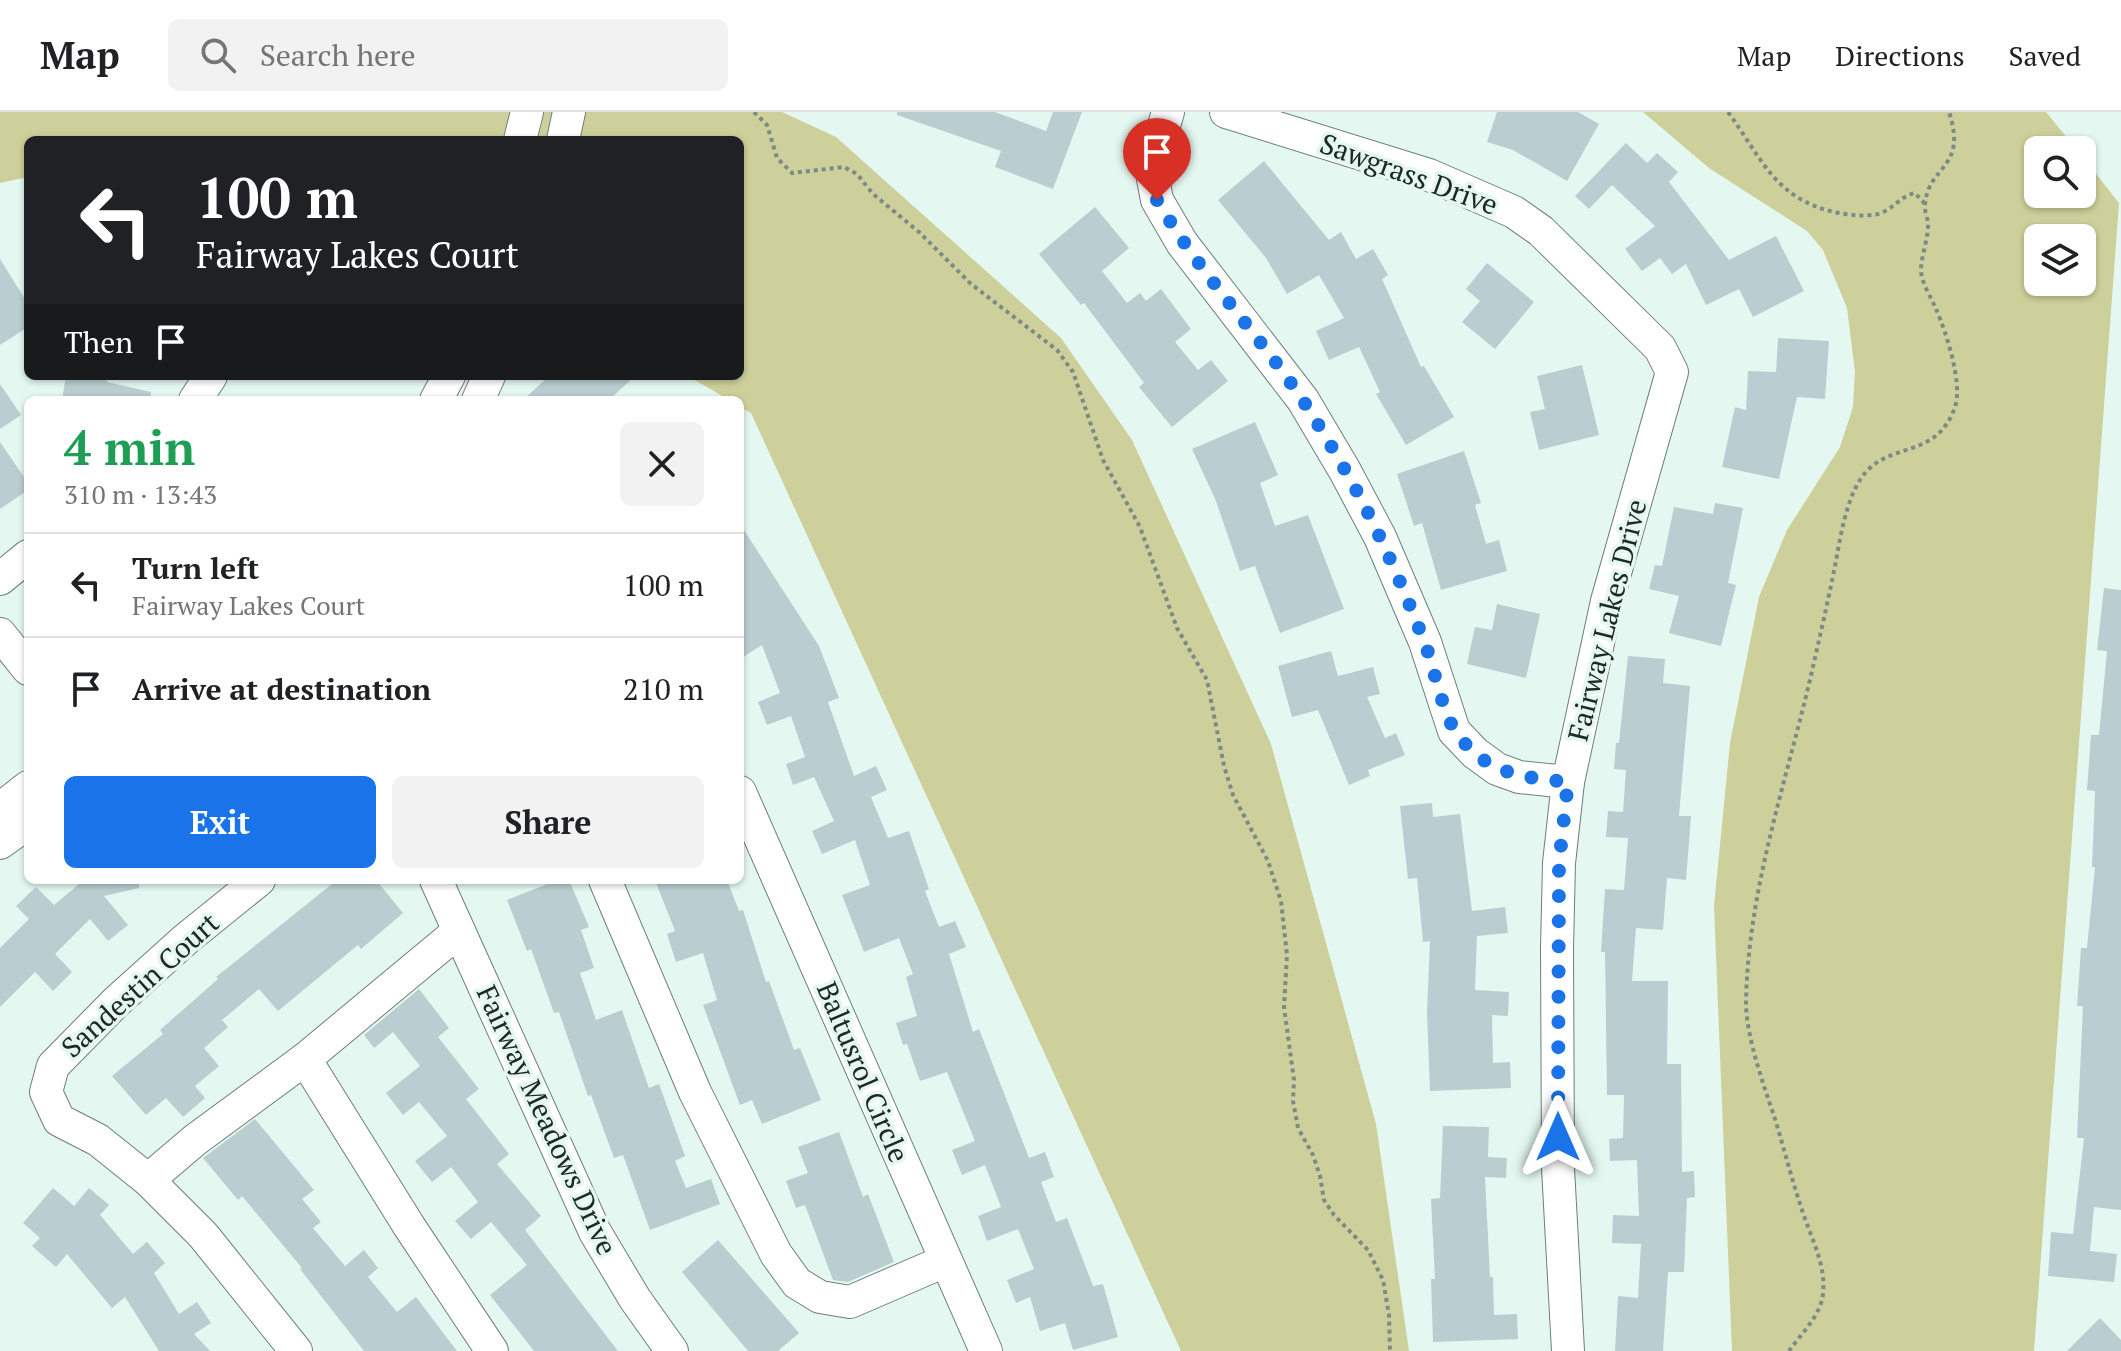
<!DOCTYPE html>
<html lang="en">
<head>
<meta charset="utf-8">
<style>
  :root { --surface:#fff; --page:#f2f2f2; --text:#202124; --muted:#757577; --line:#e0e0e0; --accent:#1a73e8 }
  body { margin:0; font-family:"PT Serif",serif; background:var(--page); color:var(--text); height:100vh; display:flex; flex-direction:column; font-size:30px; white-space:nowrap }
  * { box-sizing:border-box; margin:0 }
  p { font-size:26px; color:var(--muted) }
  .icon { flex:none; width:44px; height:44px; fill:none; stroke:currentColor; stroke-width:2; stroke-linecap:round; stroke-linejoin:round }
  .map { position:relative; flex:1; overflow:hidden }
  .details { position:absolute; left:24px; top:284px; width:720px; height:488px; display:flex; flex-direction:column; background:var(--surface); border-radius:12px; box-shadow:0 2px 6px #0004 }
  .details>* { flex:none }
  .hud { position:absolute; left:24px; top:24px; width:720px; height:244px; border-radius:12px; box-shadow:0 2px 6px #0004; background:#202124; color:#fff; overflow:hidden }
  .tools { position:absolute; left:2024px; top:24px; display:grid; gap:16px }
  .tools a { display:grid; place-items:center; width:72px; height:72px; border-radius:12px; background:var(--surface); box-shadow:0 2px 6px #0004; font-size:40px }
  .pin { position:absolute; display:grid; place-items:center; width:68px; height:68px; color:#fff; margin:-82px -34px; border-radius:50% 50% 50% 0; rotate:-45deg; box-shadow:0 0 8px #0007 }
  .pin .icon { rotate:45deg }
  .me { position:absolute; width:88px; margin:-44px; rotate:0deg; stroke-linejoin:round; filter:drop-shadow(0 0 6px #0008) }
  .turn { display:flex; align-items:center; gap:28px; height:168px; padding:0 40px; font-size:36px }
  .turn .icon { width:104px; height:104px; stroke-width:2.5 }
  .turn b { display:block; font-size:56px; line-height:68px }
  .then { display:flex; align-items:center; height:76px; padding:0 40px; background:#0003; gap:16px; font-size:30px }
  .round { display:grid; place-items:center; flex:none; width:84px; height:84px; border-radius:12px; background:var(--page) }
  .head { display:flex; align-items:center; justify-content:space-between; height:136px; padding:0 40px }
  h1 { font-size:48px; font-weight:600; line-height:60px; color:#1e9e55 }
  .button { display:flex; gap:16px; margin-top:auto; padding:16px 40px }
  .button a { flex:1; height:92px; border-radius:12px; background:var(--accent); color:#fff; font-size:32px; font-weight:600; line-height:92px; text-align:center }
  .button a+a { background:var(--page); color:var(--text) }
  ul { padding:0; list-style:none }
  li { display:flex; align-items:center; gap:24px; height:104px; padding:0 40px; border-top:2px solid var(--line) }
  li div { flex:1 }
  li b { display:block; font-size:30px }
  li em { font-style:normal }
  header { display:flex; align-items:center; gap:48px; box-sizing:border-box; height:112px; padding:0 40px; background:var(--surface); border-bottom:2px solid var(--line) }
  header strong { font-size:38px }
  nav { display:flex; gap:44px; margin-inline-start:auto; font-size:28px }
  .search { width:560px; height:72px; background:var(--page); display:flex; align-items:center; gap:20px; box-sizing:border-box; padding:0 28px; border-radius:12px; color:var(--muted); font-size:30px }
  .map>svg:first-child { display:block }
  .grass { fill:#cdd09a; fill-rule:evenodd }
  .building { fill:#baced1 }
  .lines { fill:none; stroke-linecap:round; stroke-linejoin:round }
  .minor-casing { stroke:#6d7f7a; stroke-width:34 }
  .path { stroke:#7d8a85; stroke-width:4; stroke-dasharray:4 4; stroke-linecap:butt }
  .minor { stroke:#fff; stroke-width:32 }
  .route { stroke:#1a73e8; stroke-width:14; stroke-dasharray:0 25.2 }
  .labels { text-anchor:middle; stroke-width:7; stroke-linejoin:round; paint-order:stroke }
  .street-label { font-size:28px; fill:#202825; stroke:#e4f8f1 }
</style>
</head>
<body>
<header>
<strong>Map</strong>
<div class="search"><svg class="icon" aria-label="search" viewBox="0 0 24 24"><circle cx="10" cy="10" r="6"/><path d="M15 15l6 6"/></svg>Search here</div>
<nav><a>Map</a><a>Directions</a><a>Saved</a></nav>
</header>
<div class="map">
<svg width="2121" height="1239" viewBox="0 0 2121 1239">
  <rect width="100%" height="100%" fill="#e4f8f1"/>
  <g class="grass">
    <path d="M0,0H782L836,25L1061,226L1132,328L1271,632L1376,1012L1409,1239H1181L751,301L740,295V288H729L688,264H740V28H28V65L0,71Z"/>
    <path d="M1643,0H2046L2077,38H2038V82H2082V44L2119,91L2034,1239H1732L1714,794L1730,631L1759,485L1787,418L1840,335L1853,295L1855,260L1847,196L1823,138L1807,119L1709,56ZM2038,126H2082V170H2038Z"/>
  </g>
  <g class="building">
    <path d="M897,0H995L1046,19L1053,0H1082L1053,77L995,55L1001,39L897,3Z"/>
    <path d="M1497,0H1578L1599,12L1567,69L1513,38L1487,30Z"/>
    <path d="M1626,31L1647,51L1657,41L1678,60L1669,70L1729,148L1776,124L1804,179L1753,205L1739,177L1706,193L1686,152L1672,162L1660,146L1642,159L1625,137L1655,114L1612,73L1589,97L1575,84Z"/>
    <path d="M1264,49L1329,128L1341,120L1356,147L1373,137L1388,163L1382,167L1421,255L1424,254L1454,305L1406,333L1376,282L1380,280L1359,235L1329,248L1316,219L1344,206L1319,163L1287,182L1266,146L1218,88Z"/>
    <path d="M1095,95L1129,136L1102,159L1127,191L1140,181L1146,189L1161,177L1191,217L1175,230L1198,258L1211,248L1228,269L1172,315L1139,275L1144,271L1084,191L1081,193L1039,142Z"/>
    <path d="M0,147L28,192V215L0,233Z"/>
    <path d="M1487,151L1534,190L1495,237L1462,210L1480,189L1466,177Z"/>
    <path d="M1778,226L1829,229L1825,287L1797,285L1779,367L1722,355L1735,295L1746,298L1748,259L1776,260Z"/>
    <path d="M1582,253L1599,323L1539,338L1530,300L1545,297L1537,264Z"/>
    <path d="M66,264H108L107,270L151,280L150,288H62Z"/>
    <path d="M549,264H635L609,288H523Z"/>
    <path d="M0,272L21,303L0,317Z"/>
    <path d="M1255,310L1278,363L1260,371L1275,414L1308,403L1344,497L1280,521L1255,454L1240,459L1216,389L1192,337Z"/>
    <path d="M0,330L28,371V378L0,397Z"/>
    <path d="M1464,339L1481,391L1475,393L1486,432L1499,428L1507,459L1441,478L1422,411L1414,414L1397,362Z"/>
    <path d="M1715,391L1743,396L1728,471L1736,473L1721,534L1669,521L1679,484L1649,477L1655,453L1662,454L1674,395L1713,402Z"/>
    <path d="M740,412L819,534L839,586L828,590L854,664L876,654L887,678L871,685L888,726L909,719L929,777L925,779L939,815L955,809L966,835L949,842L973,920L979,917L1029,1046L1045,1040L1054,1065L1041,1070L1056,1110L1067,1106L1093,1174L1103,1172L1118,1225L1073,1238L1065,1211L1040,1219L1030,1185L1016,1191L1007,1168L1034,1157L1018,1117L987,1129L978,1104L1001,1095L985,1053L962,1063L952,1038L975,1029L947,960L920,969L907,932L903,933L896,911L917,904L906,865L913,862L899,826L864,840L842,783L870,773L855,728L822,742L812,719L834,709L814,665L793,673L786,652L805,645L791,604L767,613L758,590L780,581L762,533L740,547Z"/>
    <path d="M2104,476L2121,478V1098L2094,1095L2090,1139L2117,1142L2114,1170L2048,1164L2051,1120L2073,1122L2084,1026H2077L2083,894H2077L2081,836H2087L2095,755H2092L2095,679L2087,678L2091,623H2099L2107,539L2097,538Z"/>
    <path d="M1497,492L1540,502L1526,566L1467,552L1475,515L1492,518Z"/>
    <path d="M1331,539L1338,564L1373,555L1380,582L1367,585L1385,626L1396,621L1405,643L1368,658L1370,664L1349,673L1318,598L1292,605L1278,554Z"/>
    <path d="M1628,544L1665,547L1663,571L1690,574L1679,704H1691L1686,768L1667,766L1663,818L1636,816L1632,869H1668L1667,952H1681L1682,1060L1694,1059L1695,1085L1687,1086L1684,1160H1668L1663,1239H1615L1618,1184L1638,1186L1641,1132L1612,1131L1613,1103L1639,1104L1637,1048L1610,1049L1609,1027L1623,1026L1624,983H1607L1605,840H1601L1605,777L1624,778L1628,726L1606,725L1608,699L1623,700L1626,658L1614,657L1616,631H1619Z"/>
    <path d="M1432,691L1433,705L1460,702L1472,799L1505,795L1508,821L1477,824L1475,878L1509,880L1508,904L1492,903L1493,951L1510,950L1511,976L1430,979L1427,900L1430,829L1423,830L1417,766L1408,767L1400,694Z"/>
    <path d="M84,768H139V776L104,784L128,813L108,829L90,807L55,842L72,860L53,879L35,860L0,895V836L29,807L16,794L36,775L54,793Z"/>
    <path d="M337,768H376L403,801L361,837L358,833L278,899L259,877L222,908L228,915L204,936L219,954L195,974L205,986L183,1005L166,986L146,1003L112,964L163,922L160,918L218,867L216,865Z"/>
    <path d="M558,768H569L589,815L581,818L594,856L580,861L596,908L622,898L649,976L659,972L685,1044L675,1049L686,1076L711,1067L720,1092L650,1118L623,1043L614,1046L591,983L588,984L559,900L554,901L531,837L527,839L507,788Z"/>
    <path d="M655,768H727L739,799L743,798L766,870L769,869L794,938L800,936L821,988L762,1012L752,988L740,993L703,893L717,888L703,841L676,850L667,822L675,819Z"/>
    <path d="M419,877L449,916L438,925L479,977L466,987L509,1042L497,1052L541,1104L525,1118L618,1239H534L490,1183L527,1153L491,1110L471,1127L455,1109L478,1090L451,1055L432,1070L415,1049L447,1024L419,990L403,1003L386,981L420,954L393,920L374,936L364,923Z"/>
    <path d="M255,1007L314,1078L302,1087L321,1110L313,1116L345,1154L364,1138L378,1156L368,1165L397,1200L416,1185L457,1239H364L300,1157L302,1156L242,1084L238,1088L203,1046Z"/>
    <path d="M1443,1014L1489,1015L1488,1045L1507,1046L1506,1066L1485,1065L1490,1165H1493L1494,1203L1517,1202L1518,1227L1433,1230L1431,1167H1435L1431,1087L1440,1086Z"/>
    <path d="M839,1020L863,1085L868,1082L894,1150L848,1170L833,1168L805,1093L796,1096L786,1069L808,1061L798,1035Z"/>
    <path d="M53,1076L74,1094L89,1076L109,1093L100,1103L133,1142L147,1130L165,1151L154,1161L179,1202L197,1190L211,1211L194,1222L210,1239H159L125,1185L112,1196L67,1142L56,1155L32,1134L40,1126L23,1111Z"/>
    <path d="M718,1128L799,1221L778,1239H748L682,1160Z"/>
    <path d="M2100,1206L2121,1228V1239H2067Z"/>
  </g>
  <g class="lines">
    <g class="minor-casing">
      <g id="minor">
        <path d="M1168,0L1151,56L1157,88L1182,131L1303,288L1345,359L1380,425L1425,530L1454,619L1475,641L1497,657L1519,665L1568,670"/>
        <path d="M1226,0L1429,63L1514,100L1541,119L1660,236L1672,260L1607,489L1568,670L1559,751L1557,836L1558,1056L1568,1239"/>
        <path d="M520,28L527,0"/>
        <path d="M563,28L569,0"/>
        <path d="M195,288L211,264"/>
        <path d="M436,288L449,264"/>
        <path d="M478,288L489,264"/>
        <path d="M0,467L28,444"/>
        <path d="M0,522L28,557"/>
        <path d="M740,680L986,1239"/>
        <path d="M0,697L28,675"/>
        <path d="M0,731L28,711"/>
        <path d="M259,768L186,827L116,890L53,954L46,980L59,1008L98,1028L148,1068L203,1123L296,1239"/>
        <path d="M436,768L595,1120L635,1187L672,1239"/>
        <path d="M605,768L695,980L776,1142L797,1171L820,1185L850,1190L945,1149"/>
        <path d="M459,819L305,947L409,1114L492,1239"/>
        <path d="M148,1068L195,1028L305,947"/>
      </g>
    </g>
    <g class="path">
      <path d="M754,0L767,13L777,46L792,61L844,55L857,62L873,82L919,120L971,172L1057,238L1073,260L1103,348L1140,415L1177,516L1207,568L1224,654L1233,683L1268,749L1281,789L1287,843L1284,895L1294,968L1293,989L1298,1016L1313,1043L1320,1064L1324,1088L1334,1103L1368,1138L1383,1168L1389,1203L1390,1239"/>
      <path d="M1728,0C1761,45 1774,86 1834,100C1848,103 1864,105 1878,102C1893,98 1900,84 1915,81L1925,92"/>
      <path d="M1789,1239C1801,1222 1821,1203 1823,1182C1826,1154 1813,1130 1804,1104C1793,1072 1785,1040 1775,1007C1764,974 1746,925 1746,890C1748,777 1787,668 1812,559C1820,524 1828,489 1835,454C1840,428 1844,399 1856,375C1881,324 1935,353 1955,295C1963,271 1946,220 1936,197C1931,185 1922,172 1921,159C1921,144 1928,128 1928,113C1928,106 1924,99 1925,93C1928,52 1968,58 1949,0"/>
    </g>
    <use href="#minor" class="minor"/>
  </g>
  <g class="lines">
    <path class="route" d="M1157,88C1200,162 1257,220 1304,290C1318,312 1332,335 1345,358C1376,412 1401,470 1424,529C1433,551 1443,603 1456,620C1485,662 1521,665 1568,670L1559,751L1558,1025"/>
  </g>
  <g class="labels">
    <g class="street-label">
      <text transform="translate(1409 62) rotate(20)" y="10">Sawgrass Drive</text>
      <text transform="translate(1607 508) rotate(-76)" y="10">Fairway Lakes Drive</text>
      <text transform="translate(140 873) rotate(-42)" y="10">Sandestin Court</text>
      <text transform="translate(863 960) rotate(67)" y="10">Baltusrol Circle</text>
      <text transform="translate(547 1008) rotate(65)" y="10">Fairway Meadows Drive</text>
    </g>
  </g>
</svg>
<div class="tools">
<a><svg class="icon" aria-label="search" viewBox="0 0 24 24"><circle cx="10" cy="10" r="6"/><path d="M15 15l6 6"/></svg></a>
<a><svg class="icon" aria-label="layers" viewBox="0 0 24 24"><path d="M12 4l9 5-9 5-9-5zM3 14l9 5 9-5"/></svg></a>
</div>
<div class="pin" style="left:1157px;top:88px;background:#d93025"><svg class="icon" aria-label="arrive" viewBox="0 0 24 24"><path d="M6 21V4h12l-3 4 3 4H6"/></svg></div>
<svg class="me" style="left:1558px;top:1025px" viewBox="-20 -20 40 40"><path d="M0-17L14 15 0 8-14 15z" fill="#1a73e8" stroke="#fff" stroke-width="4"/></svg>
<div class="hud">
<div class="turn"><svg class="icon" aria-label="left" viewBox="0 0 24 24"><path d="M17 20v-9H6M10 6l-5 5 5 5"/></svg><div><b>100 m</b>Fairway Lakes Court</div></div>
<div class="then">Then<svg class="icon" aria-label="arrive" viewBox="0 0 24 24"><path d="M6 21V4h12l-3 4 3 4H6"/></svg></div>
</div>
<section class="details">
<div class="head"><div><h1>4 min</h1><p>310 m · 13:43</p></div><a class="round"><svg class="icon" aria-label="close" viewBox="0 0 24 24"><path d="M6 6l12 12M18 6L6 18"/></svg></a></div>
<ul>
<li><svg class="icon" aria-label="left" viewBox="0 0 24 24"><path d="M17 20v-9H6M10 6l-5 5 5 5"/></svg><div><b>Turn left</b><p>Fairway Lakes Court</p></div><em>100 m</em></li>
<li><svg class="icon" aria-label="arrive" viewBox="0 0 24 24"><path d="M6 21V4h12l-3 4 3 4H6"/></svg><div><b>Arrive at destination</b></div><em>210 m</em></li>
</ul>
<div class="button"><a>Exit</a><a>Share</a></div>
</section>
</div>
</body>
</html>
